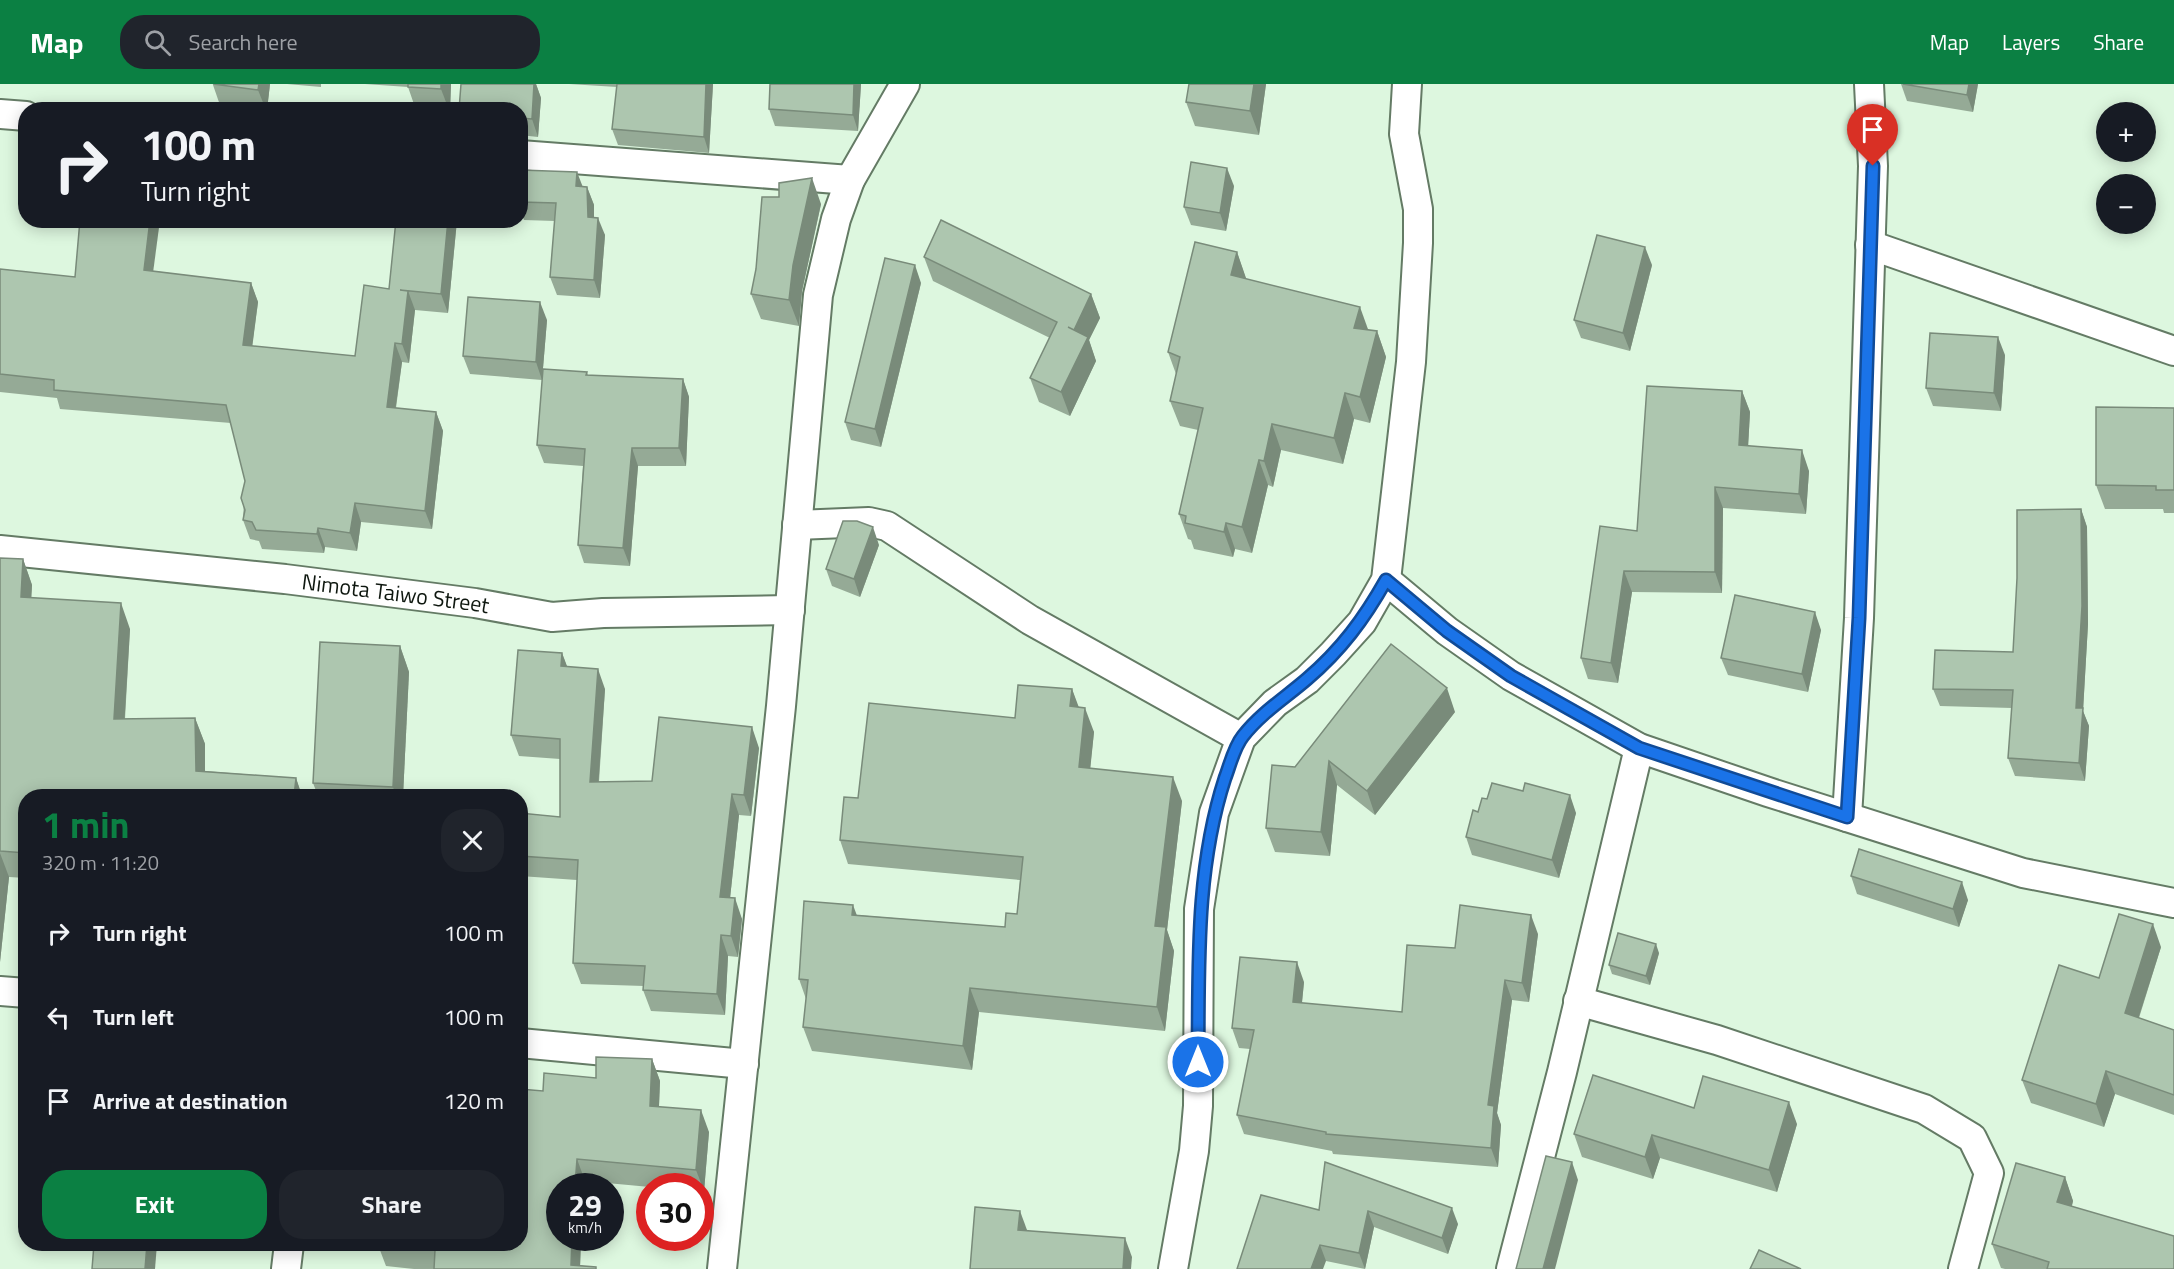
<!DOCTYPE html>
<html lang="en">
<head>
<meta charset="utf-8">
<style>
  :root { --surface:#171b24; --page:#20242c; --text:#f1f3f6; --muted:#9ea1a6; --accent:#0b8043 }
  body { margin:0; font-family:"Titillium Web",sans-serif; background:var(--page); color:var(--text); height:100vh; display:flex; flex-direction:column; font-size:22px; white-space:nowrap }
  * { box-sizing:border-box; margin:0 }
  p { font-size:20px; color:var(--muted) }
  .icon { flex:none; width:33px; height:33px; fill:none; stroke:currentColor; stroke-width:2; stroke-linecap:round; stroke-linejoin:round }
  .map { position:relative; flex:1; overflow:hidden }
  .side { position:absolute; left:18px; top:705px; width:510px; height:462px; display:flex; flex-direction:column; background:var(--surface); border-radius:24px; box-shadow:0 3px 15px #0003 }
  .side>* { flex:none }
  .top-card { position:absolute; left:18px; top:18px; width:510px; height:126px; border-radius:24px; box-shadow:0 3px 15px #0003; background:#171b24; color:var(--text); overflow:hidden }
  .tools { position:absolute; left:2096px; top:18px; display:grid; gap:12px }
  .tools a { display:grid; place-items:center; width:60px; height:60px; border-radius:50%; background:var(--surface); box-shadow:0 3px 15px #0003; font-size:30px }
  .speed { position:absolute; left:546px; top:1089px; display:flex; gap:12px; font-size:30px; font-weight:700; text-align:center }
  .speed>* { display:grid; place-content:center; width:78px; height:78px; border-radius:50%; background:var(--surface); box-shadow:0 3px 15px #0003; line-height:1 }
  .speed small { font-size:15px; font-weight:400 }
  .speed .limit { border:9px solid #d22; background:#fff; color:#111 }
  .pin { position:absolute; display:grid; place-items:center; width:51px; height:51px; color:#fff; margin:-62px -26px; border-radius:50% 50% 50% 0; rotate:-45deg; box-shadow:0 0 6px #0007 }
  .pin .icon { rotate:45deg }
  .me { position:absolute; width:66px; margin:-33px; rotate:0deg; stroke-linejoin:round; filter:drop-shadow(0 0 4px #0008) }
  .turn { display:flex; align-items:center; gap:21px; height:126px; padding:0 24px; font-size:27px }
  .turn .icon { width:78px; height:78px; stroke-width:2.5 }
  .turn b { display:block; font-size:42px; line-height:51px }
  .round { display:grid; place-items:center; flex:none; width:63px; height:63px; border-radius:24px; background:var(--page) }
  .overview { display:flex; align-items:center; justify-content:space-between; height:102px; padding:0 24px }
  h1 { font-size:36px; font-weight:700; line-height:45px; color:var(--accent) }
  .action { display:flex; gap:12px; margin-top:auto; padding:12px 24px }
  .action a { flex:1; height:69px; border-radius:24px; background:var(--accent); color:#fff; font-size:24px; font-weight:700; line-height:69px; text-align:center }
  .action a+a { background:var(--page); color:var(--text) }
  ul { padding:0; list-style:none }
  li { display:flex; align-items:center; gap:18px; height:84px; padding:0 24px }
  li div { flex:1 }
  li b { display:block; font-size:22px }
  li em { font-style:normal }
  header { display:flex; align-items:center; gap:36px; box-sizing:border-box; height:84px; padding:0 30px; background:var(--accent); color:#fff }
  header strong { font-size:28px }
  nav { display:flex; gap:33px; margin-inline-start:auto; font-size:21px }
  .search { width:420px; height:54px; background:var(--page); display:flex; align-items:center; gap:15px; box-sizing:border-box; padding:0 21px; border-radius:24px; color:var(--muted); font-size:22px }
  .map>svg:first-child { display:block }
  .lines { fill:none; stroke-linecap:round; stroke-linejoin:round }
  .street-casing { stroke:#647b65; stroke-width:32 }
  .street { stroke:#fff; stroke-width:28 }
  .wall { fill:#95aa96 }
  .shaded-wall { fill:#798b7a }
  .building { fill:#adc6af; stroke:#798b7a; stroke-width:1.5 }
  .route-casing { stroke:#114b97; stroke-width:15 }
  .route { stroke:#1a73e8; stroke-width:10 }
  .labels { text-anchor:middle; stroke-width:6; stroke-linejoin:round; paint-order:stroke }
  .street-label { font-size:22px; fill:#0e170f; stroke:#ddf7df }
</style>
</head>
<body>
<header>
<strong>Map</strong>
<div class="search"><svg class="icon" aria-label="search" viewBox="0 0 24 24"><circle cx="10" cy="10" r="6"/><path d="M15 15l6 6"/></svg>Search here</div>
<nav><a>Map</a><a>Layers</a><a>Share</a></nav>
</header>
<div class="map">
<svg width="2174" height="1185" viewBox="0 0 2174 1185">
  <rect width="100%" height="100%" fill="#ddf7df"/>
  <g class="lines">
    <g class="street-casing">
      <g id="street">
        <path d="M0,30L26,32"/>
        <path d="M520,71L850,96"/>
        <path d="M1870,161L2174,267"/>
        <path d="M797,441L869,438L887,442L1030,536L1241,654"/>
        <path id="s1" d="M0,466L285,495L475,519L552,533L603,529L790,526"/>
        <path d="M1386,496L1447,547L1511,592L1639,664L1768,708L2023,789L2174,819"/>
        <path d="M1847,733L1859,534L1873,82L1869,0"/>
        <path d="M0,907L26,909"/>
        <path d="M1578,917L1717,956L1924,1025L1972,1054L1989,1089L1963,1185"/>
        <path d="M520,959L744,980"/>
        <path d="M286,1185L289,1160"/>
        <path d="M722,1185L781,622L818,211L836,135L850,96L905,0"/>
        <path d="M1173,1185L1194,1067L1198,1022L1199,825L1214,729L1241,654L1275,619L1307,596L1333,570L1362,538L1386,496L1411,278L1418,159V125L1404,50L1407,0"/>
        <path d="M1511,1185L1562,988L1639,664"/>
      </g>
    </g>
    <use href="#street" class="street"/>
  </g>
  <g class="wall">
    <path d="M270,0L267,26H233L221,24L213,1Z"/>
    <path d="M287,0H321V3Z"/>
    <path d="M365,0H451L450,26H416L408,3Z"/>
    <path d="M461,0H536L541,14L538,53L520,51V26Z"/>
    <path d="M569,0H713L709,69L618,61L612,45L617,3Z"/>
    <path d="M770,0H861L858,47L775,42L769,25Z"/>
    <path d="M1189,0H1266L1259,51L1195,42L1186,18Z"/>
    <path d="M1901,0H1978L1973,28L1907,17Z"/>
    <path d="M520,86L583,103H587L594,121V133L605,151L600,214L557,211L550,193L555,137L524,136L520,127Z"/>
    <path d="M1234,102L1226,147L1191,141L1184,123Z"/>
    <path d="M779,113L821,120L802,207L799,242L761,235L751,210Z"/>
    <path d="M396,136H457L448,229L415,226L409,279L402,278L396,324L436,328L443,347L432,445L361,438L357,467L325,463L324,469L262,465L259,457L250,455L243,436L245,397L231,339L60,325L57,314L0,308V185L75,193L153,187L251,199L258,218L252,262L355,272L389,205Z"/>
    <path d="M1237,168L1246,195L1368,246L1377,247L1386,273L1370,339L1354,335L1343,380L1281,366L1273,403L1268,401L1252,469L1235,465L1233,473L1194,465L1191,456L1188,455L1179,430L1198,346L1180,342L1170,317L1176,290L1168,268Z"/>
    <path d="M924,173L1091,210L1100,234L1089,256L1096,277L1070,332L1039,318L1030,294L1050,254L933,197Z"/>
    <path d="M1652,181L1630,267L1581,254L1574,236Z"/>
    <path d="M921,199L881,363L851,356L845,338Z"/>
    <path d="M547,236L542,296L470,290L463,272Z"/>
    <path d="M2005,271L2001,327L1933,322L1926,304Z"/>
    <path d="M587,288L588,291L683,295L689,313L686,382H638L630,482L584,479L578,461L583,382L544,379L537,361Z"/>
    <path d="M1742,307L1750,328L1748,362L1809,387L1806,430L1723,424L1722,509L1632,508L1618,599L1588,595L1581,574L1637,447Z"/>
    <path d="M2174,324V429H2164L2163,425H2105L2096,401Z"/>
    <path d="M2081,425L2087,443L2088,540L2083,627L2089,642L2085,697L2015,692L2008,674L2012,624L1940,622L1933,605L2013,568Z"/>
    <path d="M879,461L860,513L832,502L826,485Z"/>
    <path d="M0,474L23,475L32,501L31,514L130,545L125,635L195,634L205,660V687L296,694L302,712H26V794L9,793L0,878Z"/>
    <path d="M1821,546L1808,608L1728,591L1721,574Z"/>
    <path d="M400,562L409,588L403,712H318L313,699Z"/>
    <path d="M562,569L567,583L605,605L599,698L652,697L759,664L751,732L739,731L730,814L742,835L738,873L728,872L725,931L651,927L643,906L644,902L581,900L573,879L577,796L520,792V729L560,733V675L519,672L511,651Z"/>
    <path d="M1072,605L1078,623L1094,648L1090,684L1182,717L1167,846L1174,867L1165,947L979,928L972,986L812,967L803,943L806,915L799,895L857,831L1005,843L1017,830L1020,796L848,780L840,756L858,714Z"/>
    <path d="M1455,628L1375,731L1337,701L1330,772L1275,768L1266,744L1295,683Z"/>
    <path d="M1523,707L1576,729L1559,794L1472,771L1466,753L1478,728L1487,715Z"/>
    <path d="M1851,792L1968,816L1959,843L1857,810Z"/>
    <path d="M1538,850L1529,918L1512,916L1497,1029L1501,1041L1498,1083L1333,1070L1332,1067L1244,1050L1237,1031L1250,965L1239,964L1232,944L1304,898L1302,919L1402,928L1455,864Z"/>
    <path d="M2161,863L2139,934L2174,946V1031L2115,1010L2104,1043L2031,1019L2022,996L2099,894Z"/>
    <path d="M1659,869L1650,901L1612,890L1609,881Z"/>
    <path d="M652,975L660,997L659,1023L709,1048L704,1107H700V1102L650,1103L585,1097V1102H560V1154H581L580,1181L597,1185H414L386,1182L378,1161L543,1007L596,994Z"/>
    <path d="M1694,1024L1797,1040L1777,1108L1660,1074L1653,1095L1582,1073L1574,1050Z"/>
    <path d="M1325,1078L1458,1140L1448,1170L1374,1143L1365,1185L1326,1177L1237,1185L1319,1126Z"/>
    <path d="M2065,1093L2073,1117L2072,1122L2174,1185H2005L2001,1184L1992,1160Z"/>
    <path d="M186,1160H229L227,1165Z"/>
  </g>
  <g class="shaded-wall">
    <path d="M259,0H270L267,26H266L258,6Z"/>
    <path d="M441,0H451L450,26H449L441,5Z"/>
    <path d="M534,0H536L541,14L538,53L532,35Z"/>
    <path d="M706,0H713L709,69L704,53Z"/>
    <path d="M854,0H861L858,47L853,31Z"/>
    <path d="M1254,0H1266L1259,51L1250,27Z"/>
    <path d="M1969,0H1978L1973,28L1967,11Z"/>
    <path d="M1227,84L1234,102L1226,147L1220,129Z"/>
    <path d="M577,88L584,106L576,102Z"/>
    <path d="M812,94L821,120L802,207L799,242L789,216L793,181Z"/>
    <path d="M587,103L594,121V151L588,133Z"/>
    <path d="M598,134L605,151L600,214L594,196Z"/>
    <path d="M150,136H160L151,204L144,186Z"/>
    <path d="M448,136H457L448,229L441,210Z"/>
    <path d="M1645,163L1652,181L1630,267L1623,249Z"/>
    <path d="M1237,168L1246,194L1240,216L1231,191Z"/>
    <path d="M915,181L921,199L881,363L875,345Z"/>
    <path d="M251,199L258,218L250,280L243,261Z"/>
    <path d="M408,207L415,226L409,279L402,260Z"/>
    <path d="M1091,210L1100,234L1089,256L1096,277L1070,332L1061,308L1074,246Z"/>
    <path d="M540,218L547,236L542,296L536,278Z"/>
    <path d="M1360,223L1369,248L1354,244Z"/>
    <path d="M1377,247L1386,273L1370,339L1360,313Z"/>
    <path d="M1998,253L2005,271L2001,327L1994,309Z"/>
    <path d="M395,259L402,278L393,342L387,323Z"/>
    <path d="M683,295L689,313L686,382L679,364Z"/>
    <path d="M1742,307L1750,328L1747,382L1739,361Z"/>
    <path d="M1345,309L1354,335L1343,380L1334,354Z"/>
    <path d="M436,328L443,347L432,445L425,427Z"/>
    <path d="M1272,340L1281,366L1273,403L1264,377Z"/>
    <path d="M632,364L638,382L630,482L623,464Z"/>
    <path d="M1802,366L1809,387L1806,430L1799,410Z"/>
    <path d="M1259,376L1268,401L1252,469L1242,443Z"/>
    <path d="M1715,403L1723,424L1722,509L1715,488Z"/>
    <path d="M355,419L361,438L357,467L350,449Z"/>
    <path d="M2081,425L2087,443L2088,540L2083,627L2089,642L2085,697L2079,679L2076,624Z"/>
    <path d="M1226,439L1235,465L1233,473L1224,448Z"/>
    <path d="M873,443L879,461L860,513L854,495Z"/>
    <path d="M318,444L325,463L324,469L317,450Z"/>
    <path d="M23,475L32,501L30,539L21,513Z"/>
    <path d="M1624,487L1632,508L1618,599L1611,579Z"/>
    <path d="M121,519L130,545L123,661L114,635Z"/>
    <path d="M1815,528L1821,546L1808,608L1802,590Z"/>
    <path d="M400,562L409,588L403,712H396L393,703Z"/>
    <path d="M562,569L570,590L561,582Z"/>
    <path d="M598,585L605,605L597,719L590,698Z"/>
    <path d="M1447,604L1455,628L1375,731L1367,707Z"/>
    <path d="M1072,605L1081,629L1070,622Z"/>
    <path d="M1085,624L1094,648L1088,707L1079,683Z"/>
    <path d="M195,634L205,660V712L196,687Z"/>
    <path d="M752,643L759,664L751,732L744,711Z"/>
    <path d="M1329,677L1337,701L1330,772L1321,748Z"/>
    <path d="M1173,693L1182,717L1167,846L1174,867L1165,947L1157,923L1155,842Z"/>
    <path d="M296,694L302,712H294Z"/>
    <path d="M732,710L739,731L728,833L720,813Z"/>
    <path d="M1570,711L1576,729L1559,794L1552,776Z"/>
    <path d="M0,769L9,793L0,878Z"/>
    <path d="M1962,798L1968,816L1959,843L1953,825Z"/>
    <path d="M735,814L742,835L738,873L731,852Z"/>
    <path d="M853,821L862,845L852,831Z"/>
    <path d="M1531,831L1538,850L1529,918L1522,899Z"/>
    <path d="M2153,840L2161,863L2133,951L2125,929Z"/>
    <path d="M721,851L728,872L725,931L717,910Z"/>
    <path d="M1656,860L1659,869L1650,901L1646,892Z"/>
    <path d="M1297,878L1304,898L1300,937L1293,918Z"/>
    <path d="M1505,896L1512,916L1497,1029L1501,1041L1498,1083L1491,1064L1488,1021Z"/>
    <path d="M970,904L979,928L972,986L963,962Z"/>
    <path d="M652,975L660,997L658,1044L650,1022Z"/>
    <path d="M2106,987L2115,1010L2104,1043L2096,1020Z"/>
    <path d="M1789,1018L1797,1040L1777,1108L1769,1086Z"/>
    <path d="M701,1026L709,1048L704,1107L696,1086Z"/>
    <path d="M1652,1051L1660,1074L1653,1095L1645,1073Z"/>
    <path d="M577,1075L585,1097V1102H575Z"/>
    <path d="M1572,1078L1578,1096L1555,1185H1543Z"/>
    <path d="M2065,1093L2073,1117L2066,1142L2057,1118Z"/>
    <path d="M1452,1124L1458,1140L1448,1170L1442,1154Z"/>
    <path d="M1020,1127L1027,1146H1018Z"/>
    <path d="M1368,1127L1374,1143L1365,1185L1359,1169Z"/>
    <path d="M572,1154H581L580,1185L571,1181Z"/>
    <path d="M1125,1154L1132,1173L1131,1185H1123Z"/>
    <path d="M147,1160H157L155,1185H145Z"/>
    <path d="M225,1160H229L227,1165Z"/>
    <path d="M1320,1161L1326,1177L1323,1185H1311Z"/>
  </g>
  <g class="building">
    <path d="M213,0H259L258,6Z"/>
    <path d="M408,0H441V5L408,3Z"/>
    <path d="M461,0H534L532,35L520,34V26H459Z"/>
    <path d="M617,0H706L704,53L612,45Z"/>
    <path d="M770,0H854L853,31L769,25Z"/>
    <path d="M1189,0H1254L1250,27L1186,18Z"/>
    <path d="M1903,0H1969L1967,11Z"/>
    <path d="M1191,78L1227,84L1220,129L1184,123Z"/>
    <path d="M520,86L577,88L576,102L587,103L588,133L598,134L594,196L550,193L556,119L520,118Z"/>
    <path d="M812,94L793,181L789,216L751,210L756,185L762,113H779V99Z"/>
    <path d="M80,136H150L144,186L251,199L243,261L355,272L364,201L389,205L396,136H448L441,210L400,206L408,207L402,260L395,259L387,323L436,328L425,427L355,419L350,449L318,444L317,450L256,446L252,438L243,436L245,426L241,414L245,397L226,321L54,306V296L0,290V185L75,193Z"/>
    <path d="M941,136L1091,210L1074,246L1068,243L1088,253L1061,308L1030,294L1057,238L924,173Z"/>
    <path d="M1597,151L1645,163L1623,249L1574,236Z"/>
    <path d="M1195,158L1237,168L1231,191L1360,223L1354,244L1377,247L1360,313L1345,309L1334,354L1272,340L1264,377L1259,376L1242,443L1226,439L1224,448L1185,439L1186,432L1179,430L1203,324L1170,317L1180,273L1168,268Z"/>
    <path d="M885,174L915,181L875,345L845,338Z"/>
    <path d="M468,213L540,218L536,278L463,272Z"/>
    <path d="M1930,249L1998,253L1994,309L1926,304Z"/>
    <path d="M543,285L587,288L586,291L683,295L679,364H632L623,464L578,461L585,365L537,361Z"/>
    <path d="M1647,302L1742,307L1739,361L1802,366L1799,410L1715,403V488L1624,487L1611,579L1581,574L1600,442L1637,447Z"/>
    <path d="M2096,323L2174,324V406H2156V402L2096,401Z"/>
    <path d="M2081,425L2082,522L2076,624H2083L2079,679L2008,674L2013,606L1933,605L1935,566L2013,568L2017,494V426Z"/>
    <path d="M843,437H857L873,443L854,495L826,485Z"/>
    <path d="M0,474L23,475L21,513L121,519L114,635L195,634L196,687L296,694L294,712H26V769L0,767Z"/>
    <path d="M1735,511L1815,528L1802,590L1721,574Z"/>
    <path d="M320,558L400,562L393,703L313,699Z"/>
    <path d="M1391,560L1447,604L1367,707L1329,677L1321,748L1266,744L1272,681L1295,683Z"/>
    <path d="M518,566L562,569L561,582L598,585L590,698L652,697L659,633L752,643L744,711L732,710L720,813L735,814L731,852L721,851L717,910L643,906L645,882L573,879L578,776L520,772V729L560,733V655L511,651Z"/>
    <path d="M1018,601L1072,605L1070,622L1085,624L1079,683L1173,693L1155,842L1166,843L1157,923L970,904L963,962L803,943L808,896L799,895L804,817L853,821L852,831L1005,843L1006,829L1017,830L1023,773L840,756L844,713L858,714L869,619L1015,634Z"/>
    <path d="M1492,699L1523,707L1525,699L1570,711L1552,776L1466,753L1473,726L1478,728L1482,714L1487,715Z"/>
    <path d="M1859,765L1962,798L1953,825L1851,792Z"/>
    <path d="M1460,821L1531,831L1522,899L1505,896L1488,1021L1494,1022L1491,1064L1326,1050V1048L1237,1031L1254,946L1232,944L1240,873L1297,878L1293,918L1402,928L1407,861L1455,864Z"/>
    <path d="M2119,830L2153,840L2125,929L2174,946V1011L2106,987L2096,1020L2022,996L2059,881L2099,894Z"/>
    <path d="M1618,849L1656,860L1646,892L1609,881Z"/>
    <path d="M596,973L652,975L650,1022L701,1026L696,1086L577,1075L575,1102H560V1154H572L571,1181L596,1183V1185H434L435,1166L378,1161V1160H520V1005L543,1007L544,989L596,994Z"/>
    <path d="M1593,991L1694,1024L1703,992L1789,1018L1769,1086L1652,1051L1645,1073L1574,1050Z"/>
    <path d="M1546,1072L1572,1078L1543,1185H1516Z"/>
    <path d="M1325,1078L1452,1124L1442,1154L1368,1127L1359,1169L1320,1161L1311,1185H1237L1261,1111L1319,1126Z"/>
    <path d="M2016,1079L2065,1093L2057,1118L2174,1152V1185H2047L2049,1178L1992,1160Z"/>
    <path d="M975,1123L1020,1127L1018,1146L1125,1154L1123,1185H970Z"/>
    <path d="M94,1160H147L145,1185H92Z"/>
    <path d="M1759,1166L1801,1185H1750Z"/>
  </g>
  <g class="lines">
    <g class="route-casing">
      <path id="route" d="M1198,978C1199,883 1195,786 1225,694C1230,681 1234,663 1243,652C1261,629 1285,614 1307,595C1341,566 1364,535 1386,496L1447,547L1511,592L1639,664L1847,733L1859,534L1873,82"/>
    </g>
    <use href="#route" class="route"/>
  </g>
  <g class="labels">
    <g class="street-label">
      <text dy="8" stroke="none"><textPath href="#s1" startOffset="398">Nimota Taiwo Street</textPath></text>
    </g>
  </g>
</svg>
<div class="tools">
<a>+</a>
<a>−</a>
</div>
<div class="speed"><div>29<small>km/h</small></div><div class="limit">30</div></div>
<div class="pin" style="left:1873px;top:82px;background:#d93025"><svg class="icon" aria-label="arrive" viewBox="0 0 24 24"><path d="M6 21V4h12l-3 4 3 4H6"/></svg></div>
<svg class="me" style="left:1198px;top:978px" viewBox="-20 -20 40 40"><circle r="17" fill="#1a73e8" stroke="#fff" stroke-width="3"/><path d="M0-11L8 9 0 5-8 9z" fill="#fff"/></svg>
<div class="top-card">
<div class="turn"><svg class="icon" aria-label="right" viewBox="0 0 24 24"><path d="M7 20v-9h11M14 6l5 5-5 5"/></svg><div><b>100 m</b>Turn right</div></div>
</div>
<section class="side">
<div class="overview"><div><h1>1 min</h1><p>320 m · 11:20</p></div><a class="round"><svg class="icon" aria-label="close" viewBox="0 0 24 24"><path d="M6 6l12 12M18 6L6 18"/></svg></a></div>
<ul>
<li><svg class="icon" aria-label="right" viewBox="0 0 24 24"><path d="M7 20v-9h11M14 6l5 5-5 5"/></svg><div><b>Turn right</b></div><em>100 m</em></li>
<li><svg class="icon" aria-label="left" viewBox="0 0 24 24"><path d="M17 20v-9H6M10 6l-5 5 5 5"/></svg><div><b>Turn left</b></div><em>100 m</em></li>
<li><svg class="icon" aria-label="arrive" viewBox="0 0 24 24"><path d="M6 21V4h12l-3 4 3 4H6"/></svg><div><b>Arrive at destination</b></div><em>120 m</em></li>
</ul>
<div class="action"><a>Exit</a><a>Share</a></div>
</section>
</div>
</body>
</html>
